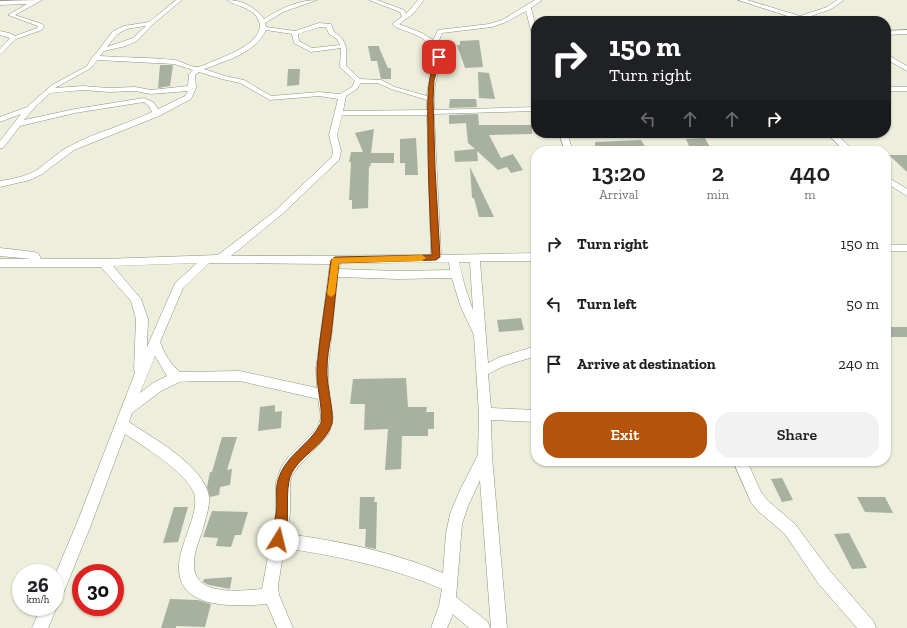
<!DOCTYPE html>
<html lang="en">
<head>
<meta charset="utf-8">
<style>
  :root { --surface:#fff; --page:#f2f2f2; --text:#202124; --muted:#757577; --accent:#b45309 }
  body { margin:0; font-family:"Zilla Slab",serif; background:var(--page); color:var(--text); height:100vh; display:flex; flex-direction:column; font-size:15px; white-space:nowrap }
  * { box-sizing:border-box; margin:0 }
  p { font-size:13px; color:var(--muted) }
  .icon { flex:none; width:22px; height:22px; fill:none; stroke:currentColor; stroke-width:2; stroke-linecap:round; stroke-linejoin:round }
  .map { position:relative; flex:1; overflow:hidden }
  .drawer { position:absolute; left:531px; top:146px; width:360px; height:320px; display:flex; flex-direction:column; background:var(--surface); border-radius:16px; box-shadow:0 1px 3px #0004 }
  .drawer>* { flex:none }
  .guide { position:absolute; left:531px; top:16px; width:360px; height:122px; border-radius:16px; box-shadow:0 1px 3px #0004; background:#202124; color:#fff; overflow:hidden }
  .speed { position:absolute; left:12px; top:564px; display:flex; gap:8px; font-size:20px; font-weight:700; text-align:center }
  .speed>* { display:grid; place-content:center; width:52px; height:52px; border-radius:50%; background:var(--surface); box-shadow:0 1px 3px #0004; line-height:1 }
  .speed small { font-size:10px; font-weight:400 }
  .speed .limit { border:6px solid #d22; background:#fff; color:#111 }
  .pin { position:absolute; display:grid; place-items:center; width:34px; height:34px; color:#fff; margin:-17px; border-radius:8px; box-shadow:0 2px 6px #0006 }
  .me { position:absolute; width:44px; margin:-22px; rotate:9deg; stroke-linejoin:round; filter:drop-shadow(0 0 3px #0008) }
  .turn { display:flex; align-items:center; gap:14px; height:84px; padding:0 12px; font-size:18px }
  .turn .icon { width:52px; height:52px; stroke-width:2.5 }
  .turn b { display:block; font-size:28px; line-height:34px }
  .lanes { display:flex; align-items:center; height:38px; padding:0 12px; background:#0003; justify-content:center; gap:20px; direction:ltr }
  .lanes .off { opacity:.35 }
  .eta { display:flex; justify-content:space-evenly; align-items:center; height:68px; text-align:center }
  .eta b { font-size:24px; font-weight:600; line-height:28px }
  .button { display:flex; gap:8px; margin-top:auto; padding:8px 12px }
  .button a { flex:1; height:46px; border-radius:16px; background:var(--accent); color:#fff; font-size:16px; font-weight:600; line-height:46px; text-align:center }
  .button a+a { background:var(--page); color:var(--text) }
  ul { padding:0; list-style:none }
  li { display:flex; align-items:center; gap:12px; height:60px; padding:0 12px }
  li div { flex:1 }
  li b { display:block; font-size:15px }
  li em { font-style:normal }
  .map>svg:first-child { display:block }
  .building { fill:#a8b1a0 }
  .lines { fill:none; stroke-linecap:round; stroke-linejoin:round }
  .street-casing { stroke:#909280; stroke-width:1 }
  .street { fill:#fff; fill-rule:evenodd }
  .route { fill:#b45309; stroke:#753606 }
  .slow { fill:#f59e0b }
</style>
</head>
<body>
<div class="map">
<svg width="907" height="628" viewBox="0 0 907 628">
  <rect width="100%" height="100%" fill="#edeedb"/>
  <g class="building">
    <path d="M479,40L483,67L465,68L457,45H460V41Z"/>
    <path d="M368,46H379L380,50L388,68H391V79H381L377,61H371Z"/>
    <path d="M160,65H173L170,86L158,88Z"/>
    <path d="M288,69H300L299,85L287,86Z"/>
    <path d="M478,72L489,73L495,99L479,98Z"/>
    <path d="M450,99H476L477,107L449,108Z"/>
    <path d="M478,114L479,125H532V134L489,135L501,158L513,154L523,170L511,173L507,167L498,170L477,151L478,161L455,162L454,151L475,149L468,143L466,123L449,124V115Z"/>
    <path d="M374,129L371,153H394V163H371L370,168L369,165L368,208L352,209V200H349L351,162H349L351,152H363L355,133Z"/>
    <path d="M416,138L418,175H405V163H400V139Z"/>
    <path d="M705,138L711,149L691,151L686,139Z"/>
    <path d="M641,140L648,151H595V142Z"/>
    <path d="M889,155H907V172Z"/>
    <path d="M470,167L494,217H479L474,198H472Z"/>
    <path d="M521,318L524,330L499,332L497,320Z"/>
    <path d="M886,327H907V337H891L886,330Z"/>
    <path d="M406,378L408,407H427L426,412H434V429H428V436H402L401,469L385,470L388,429L364,430L365,404H350L353,379Z"/>
    <path d="M275,405V412L282,411L281,428L258,431L260,407Z"/>
    <path d="M222,437H237L227,470L232,469L230,485L220,487L219,495L210,497L207,487L210,472H212Z"/>
    <path d="M782,478L793,500L782,502L771,479Z"/>
    <path d="M360,497H375L374,502H377L376,549L365,547L366,529H359Z"/>
    <path d="M857,497H885L893,513L865,512Z"/>
    <path d="M174,507H188L178,542L163,543Z"/>
    <path d="M212,511L248,512L241,535H235L231,547L216,546L218,538L203,537Z"/>
    <path d="M849,533L867,568L852,569L834,534Z"/>
    <path d="M232,577L230,589L209,585L203,582L204,579Z"/>
    <path d="M170,599L198,600L211,604L205,627L176,626V628H161Z"/>
  </g>
  <g class="lines">
    <g class="street-casing">
      <g id="street">
        <path d="M42,0L15,15L42,24L44,26L42,30L16,39L0,55V49L10,38L0,35V31L9,33L15,36L37,28L38,26L8,15L27,4L0,5V1Z"/>
        <path d="M176,0H182L153,24L137,41L126,46L104,51L100,56C125,58 150,57 174,60C182,61 189,67 197,67C202,67 210,62 214,61C228,55 269,40 258,19C252,7 237,7 227,0C242,0 255,7 264,19C280,9 298,0 317,0L283,12L265,23L266,27L295,31L319,23L331,24L334,32C348,40 347,51 346,66L360,79L381,80L395,87L427,96C428,71 448,50 416,35C409,31 399,30 393,25V23L402,17L400,12L369,0H377L404,10L406,14L418,0H424L413,14L399,24L422,33L433,40L438,30L489,24L502,20L535,0H542L531,8L536,27V40L533,38L526,11L506,22L492,27L442,33L437,45C445,59 438,70 435,85C434,93 434,102 434,110L536,107V111L434,114L441,255L536,253V261H480L488,363L500,357L536,346V356L504,366L488,374L491,408L536,410V422L491,420L492,457L507,628H491L480,480L468,506L462,524L456,597L488,622L490,628H469L453,614L447,628H431L439,606L442,589C391,567 338,556 284,548L278,586L279,595L293,628H277L267,604C221,608 161,607 184,543C188,529 199,507 194,493C186,472 143,446 125,434L91,525L61,599L55,601V575L77,523L135,373L134,370L136,319L131,301L101,267H0V259H31L0,256V248L34,252L38,253L41,259H104L218,255L275,211L332,157L333,151L329,135L338,99L319,96L270,100L240,83L222,79L199,72L195,75L196,88L191,99L159,116L74,150L42,174L30,180L0,187V181C12,179 24,177 35,171C47,164 57,152 70,146C96,132 125,125 152,112L149,106L144,102L75,113L20,126L3,148H0V141L21,114L0,122V117L27,107L52,85L87,66L92,57L94,56L113,31L124,26L149,22ZM146,26L133,38L107,47C121,28 124,29 146,26ZM320,27H326L329,34L337,39L340,45L312,48L299,41L298,34ZM266,30L292,34L294,43L311,52L341,48L340,67L355,81L352,87L340,94L319,92L271,96L244,80L225,76L204,69C225,61 256,53 266,30ZM97,60L174,64L193,70L189,74L188,86L151,90L135,87L109,88L83,86L55,88L91,68ZM361,83H378L391,89L427,100V110L343,111L346,96L357,89ZM83,90L109,92L135,91L151,94L188,91L185,96L158,109L153,102L144,98L75,109L24,120L36,106L50,93ZM342,115H427L431,255L231,256L281,215L339,160L341,151L337,135ZM449,262L450,270L398,271L339,269L340,264ZM459,262H470L473,310L465,287ZM197,263L175,283L147,347L148,319L141,299L113,266ZM209,263L330,264L316,369L317,388L240,371L180,372C170,364 165,354 160,342L183,288ZM338,277L398,279L452,278L460,305L474,335L479,414L478,455L460,490L450,514L446,534L443,573C393,552 340,541 287,534L290,513V482L292,476L298,467L328,435L332,424L333,417L329,395L328,369ZM155,356L167,376L153,383L140,393ZM194,381H240L318,399L321,417L318,427L288,457L281,468L276,482V513L262,589C239,591 192,597 194,563C194,550 201,537 204,525C207,514 211,502 208,492C198,462 154,439 129,422L132,413L161,391L179,382Z"/>
        <path d="M738,0H747L800,16L827,7L837,0H844L831,9L806,18L812,21H803Z"/>
        <path d="M907,30V34L886,35V31Z"/>
        <path d="M886,54L907,66V71L886,59Z"/>
        <rect x="886" y="87" width="21" height="4"/>
        <path d="M559,133H567L573,151H565Z"/>
        <path d="M826,133H835L854,151H845Z"/>
        <path d="M886,176L907,189V196L886,183Z"/>
        <rect x="886" y="245" width="21" height="6"/>
        <path d="M733,461H747L761,492L767,500L795,524L830,571L874,622L876,628H857L818,583L785,534L757,510L751,502Z"/>
        <path d="M55,602L57,607L48,628H32L41,607H55Z"/>
      </g>
    </g>
    <use href="#street" class="street"/>
  </g>
  <path class="route" d="M437,56L441,57L434,80L433,99L435,168L440,257L436,260L339,263C336,287 334,311 331,336C329,347 327,358 327,369C326,384 334,410 332,423C326,447 294,457 289,481C285,502 291,524 283,544L278,546L274,544C270,535 275,523 276,514C278,503 275,490 278,480C285,455 310,445 321,423C323,405 316,387 317,368C320,332 327,296 331,260L335,257L432,255C430,216 428,177 428,138C428,110 425,81 437,56Z"/>
  <path class="slow" d="M422,255L426,258L422,261L339,263L335,294L331,297L327,294L332,258Z"/>
</svg>
<div class="speed"><div>26<small>km/h</small></div><div class="limit">30</div></div>
<div class="pin" style="left:439px;top:57px;background:#d93025"><svg class="icon" aria-label="arrive" viewBox="0 0 24 24"><path d="M6 21V4h12l-3 4 3 4H6"/></svg></div>
<svg class="me" style="left:278px;top:540px" viewBox="-20 -20 40 40"><circle r="19" fill="#fff"/><path d="M0-13L10 11 0 6-10 11z" fill="#b45309"/></svg>
<div class="guide">
<div class="turn"><svg class="icon" aria-label="right" viewBox="0 0 24 24"><path d="M7 20v-9h11M14 6l5 5-5 5"/></svg><div><b>150 m</b>Turn right</div></div>
<div class="lanes"><svg class="icon off" aria-label="left" viewBox="0 0 24 24"><path d="M17 20v-9H6M10 6l-5 5 5 5"/></svg><svg class="icon off" aria-label="ahead" viewBox="0 0 24 24"><path d="M12 20V5M6 11l6-6 6 6"/></svg><svg class="icon off" aria-label="ahead" viewBox="0 0 24 24"><path d="M12 20V5M6 11l6-6 6 6"/></svg><svg class="icon" aria-label="right" viewBox="0 0 24 24"><path d="M7 20v-9h11M14 6l5 5-5 5"/></svg></div>
</div>
<section class="drawer">
<div class="eta">
<div><b>13:20</b><p>Arrival</p></div>
<div><b>2</b><p>min</p></div>
<div><b>440</b><p>m</p></div>
</div>
<ul>
<li><svg class="icon" aria-label="right" viewBox="0 0 24 24"><path d="M7 20v-9h11M14 6l5 5-5 5"/></svg><div><b>Turn right</b></div><em>150 m</em></li>
<li><svg class="icon" aria-label="left" viewBox="0 0 24 24"><path d="M17 20v-9H6M10 6l-5 5 5 5"/></svg><div><b>Turn left</b></div><em>50 m</em></li>
<li><svg class="icon" aria-label="arrive" viewBox="0 0 24 24"><path d="M6 21V4h12l-3 4 3 4H6"/></svg><div><b>Arrive at destination</b></div><em>240 m</em></li>
</ul>
<div class="button"><a>Exit</a><a>Share</a></div>
</section>
</div>
</body>
</html>
